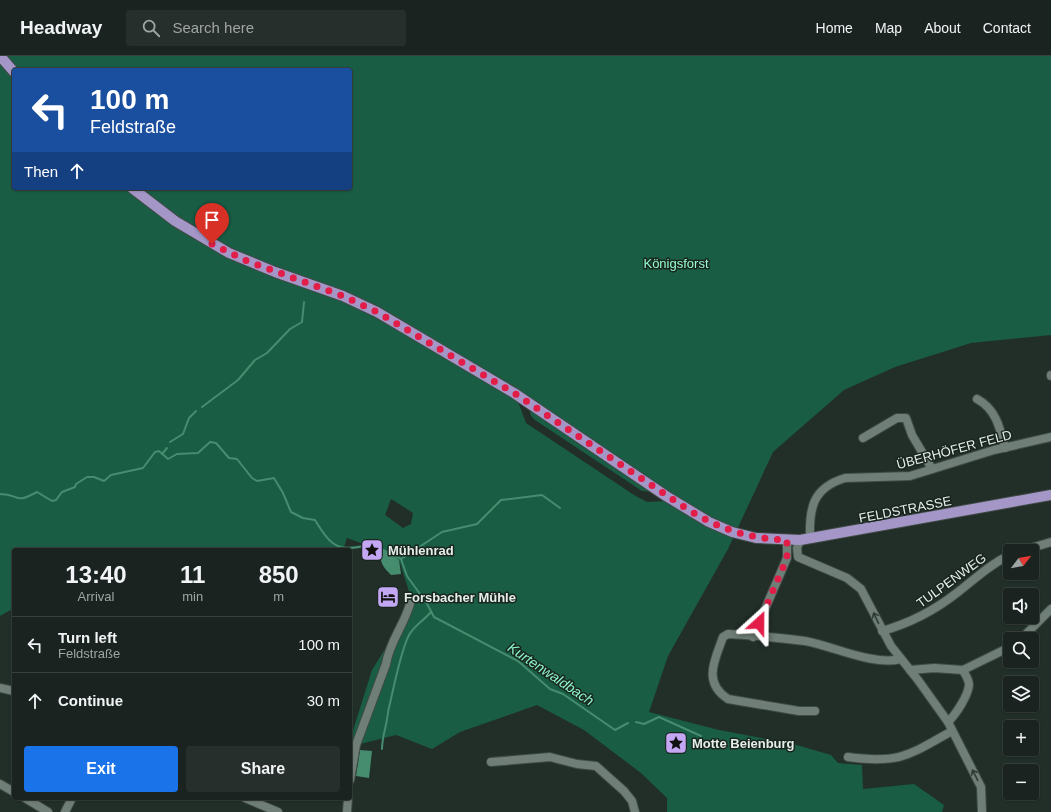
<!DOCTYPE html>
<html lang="en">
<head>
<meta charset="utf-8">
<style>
  :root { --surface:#1a231f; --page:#272f2c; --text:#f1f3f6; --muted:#9fa4a4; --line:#38403d; --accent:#1a73e8 }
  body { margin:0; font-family:Helvetica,sans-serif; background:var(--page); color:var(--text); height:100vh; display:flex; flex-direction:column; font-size:15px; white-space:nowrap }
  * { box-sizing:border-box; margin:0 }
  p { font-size:13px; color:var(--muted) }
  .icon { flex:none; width:22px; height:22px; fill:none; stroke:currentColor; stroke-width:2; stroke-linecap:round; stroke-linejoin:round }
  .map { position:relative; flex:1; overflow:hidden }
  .panel { position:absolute; left:12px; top:492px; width:340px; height:252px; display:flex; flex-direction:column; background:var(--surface); border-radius:4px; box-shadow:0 1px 3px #0004,0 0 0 1px var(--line) }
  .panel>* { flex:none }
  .top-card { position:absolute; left:12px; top:12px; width:340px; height:122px; border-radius:4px; box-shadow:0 1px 3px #0004,0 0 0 1px var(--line); background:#1a4fa0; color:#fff; overflow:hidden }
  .needle { width:26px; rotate:59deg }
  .tools { position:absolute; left:1003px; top:488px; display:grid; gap:8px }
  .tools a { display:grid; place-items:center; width:36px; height:36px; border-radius:4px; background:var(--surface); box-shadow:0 1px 3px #0004,0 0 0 1px var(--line); font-size:20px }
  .pin { position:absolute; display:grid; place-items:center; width:34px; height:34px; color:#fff; margin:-41px -17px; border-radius:50% 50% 50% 0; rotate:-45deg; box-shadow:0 0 4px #0007 }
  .pin .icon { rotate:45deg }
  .me { position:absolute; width:44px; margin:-22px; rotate:24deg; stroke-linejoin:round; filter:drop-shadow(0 0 3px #0008) }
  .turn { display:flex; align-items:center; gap:14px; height:84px; padding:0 12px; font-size:18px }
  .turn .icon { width:52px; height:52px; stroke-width:2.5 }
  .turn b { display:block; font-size:28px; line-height:34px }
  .then { display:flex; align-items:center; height:38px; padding:0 12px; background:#0003; gap:8px; font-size:15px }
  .eta { display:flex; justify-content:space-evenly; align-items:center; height:68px; text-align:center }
  .eta b { font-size:24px; font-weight:700; line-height:28px }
  .primary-button { display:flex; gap:8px; margin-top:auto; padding:8px 12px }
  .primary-button a { flex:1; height:46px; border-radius:4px; background:var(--accent); color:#fff; font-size:16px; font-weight:700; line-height:46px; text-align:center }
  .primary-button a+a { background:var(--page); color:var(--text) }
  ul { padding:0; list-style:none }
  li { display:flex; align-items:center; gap:12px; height:56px; padding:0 12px; border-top:1px solid var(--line) }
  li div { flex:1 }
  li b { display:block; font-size:15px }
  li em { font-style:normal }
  header { display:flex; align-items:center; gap:24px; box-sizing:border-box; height:56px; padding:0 20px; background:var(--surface); border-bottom:1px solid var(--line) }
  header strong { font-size:19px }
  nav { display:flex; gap:22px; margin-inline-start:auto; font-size:14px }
  .search { width:280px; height:36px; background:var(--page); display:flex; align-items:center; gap:10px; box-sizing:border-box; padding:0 14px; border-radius:4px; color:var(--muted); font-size:15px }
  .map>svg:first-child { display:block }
  .green { fill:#195d45; fill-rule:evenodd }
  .water { fill:#468d70 }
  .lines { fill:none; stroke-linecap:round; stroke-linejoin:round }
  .stream { stroke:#468d70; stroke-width:2 }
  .minor-casing { stroke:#404b46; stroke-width:10 }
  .major-casing { stroke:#404b46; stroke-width:12 }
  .minor { stroke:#6f7e77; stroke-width:8 }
  .major { stroke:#a497c7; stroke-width:10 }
  .oneway { stroke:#2e3b35 }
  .route { stroke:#e11d48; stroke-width:7; stroke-dasharray:0 12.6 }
  .labels { text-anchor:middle; stroke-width:3; stroke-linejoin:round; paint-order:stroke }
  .park-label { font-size:13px; fill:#96fdd1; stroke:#19251f }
  .street-label { font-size:13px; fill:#e6eeea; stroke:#19251f }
  .poi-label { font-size:13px; font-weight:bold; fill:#e6eeea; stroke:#19251f; text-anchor:start }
  .water-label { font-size:14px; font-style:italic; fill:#8ef5ca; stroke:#19251f }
</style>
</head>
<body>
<header>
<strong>Headway</strong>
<div class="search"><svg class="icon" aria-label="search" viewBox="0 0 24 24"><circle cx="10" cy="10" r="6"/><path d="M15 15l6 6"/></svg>Search here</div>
<nav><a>Home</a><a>Map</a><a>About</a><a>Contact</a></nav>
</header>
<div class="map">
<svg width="1051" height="756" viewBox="0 0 1051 756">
  <rect width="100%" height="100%" fill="#222f29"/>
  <path class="green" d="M0,0H1051V279L971,287L895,311L844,334L773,396L728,493L668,600L649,656L719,674L793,688L831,699L838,707L862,709L863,733L914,728L944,749L942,756H667V742L641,717L584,674L537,649L460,676L432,693L396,679L360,688L350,684L372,614L413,548L399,504L391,498L347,482L343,494H90L87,491L70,494H14V552L0,560ZM14,14H350V132H14ZM517,343L529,351L531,360L535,364L642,435L656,436L668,445L647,446L634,439L526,367ZM391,443L413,457L411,468L403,472L385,459Z"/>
  <g class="water">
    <path d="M381,494L391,498L399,504L401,518L391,519C383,511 379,506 381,494Z"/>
    <path d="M360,694L372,695L369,722L356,720Z"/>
  </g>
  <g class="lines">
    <g class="stream">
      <path d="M202,351L238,324L255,304L267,297L290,273L302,266L304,246"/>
      <path d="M170,386L183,378L189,362L196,355"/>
      <path d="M162,398L167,392"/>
      <path d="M0,438C21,438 13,449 37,436L52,445L56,444L62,436L75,431L76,428L87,421H94L104,425L111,419L143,412L155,396L159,395L168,403L177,398L198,397L210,386L216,387L229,402L237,403L252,422L257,425L274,422L283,437L291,456L303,462L315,464C332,492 339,497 372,488"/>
      <path d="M381,493L401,503L407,520L420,538"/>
      <path d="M401,503L442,476L477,468L501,444L542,439L560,452"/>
      <path d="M425,544L434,561L518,605L550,633L563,638L615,674L628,667"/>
      <path d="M636,666L644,668L659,661L701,680"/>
      <path d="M382,693C382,680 387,669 388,656C392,640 402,586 411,576C417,568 425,563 431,556"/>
    </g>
    <g class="minor-casing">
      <g id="minor">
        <path d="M1051,319V320"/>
        <path d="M977,343C996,353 1000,372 1005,392"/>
        <path d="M863,382L897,362H906L912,379L932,413"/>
        <path d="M810,483C809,453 812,432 845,422L910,420L994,394L1051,381"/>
        <path d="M800,484L797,492L798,501L847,522L861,533L891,590L918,624L948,666L981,731L982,756"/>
        <path d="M1021,495L1051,486"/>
        <path d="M882,575C911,567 934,555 958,536C975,523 990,508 1010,499"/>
        <path d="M753,581L787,502V484"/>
        <path d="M1021,583L1051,553"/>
        <path d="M910,614L934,612L963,614L1010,591"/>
        <path d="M0,632L14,635"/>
        <path d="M815,655H799L728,643C702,626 715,604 723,581L728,578C753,579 780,582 805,585C833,590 873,610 901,603"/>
        <path d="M948,666C956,658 968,640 969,629C969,623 965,619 963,614"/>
        <path d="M848,701C900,708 909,699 952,675"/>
        <path d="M491,706L550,701L577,708L596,710L624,735L632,745L635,756"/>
        <path d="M350,724L356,689L386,608C389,587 404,569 410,548"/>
        <path d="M0,728L14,736"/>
        <path d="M25,742L48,756"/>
        <path d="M245,742L278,756"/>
        <path d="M65,756L72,742"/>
        <path d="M347,756L348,742"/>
      </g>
    </g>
    <g class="major-casing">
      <g id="major">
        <path d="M0,0L14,16"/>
        <path d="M132,132L175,165L229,197L275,216L343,240L377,256L514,337L666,440L709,466L732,476L756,482L800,484L1051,439"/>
      </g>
    </g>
    <use href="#minor" class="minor"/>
    <use href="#major" class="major"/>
  </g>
  <defs><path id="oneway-shaft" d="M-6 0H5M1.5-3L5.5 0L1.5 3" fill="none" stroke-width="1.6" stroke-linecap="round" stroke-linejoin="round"/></defs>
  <g class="oneway">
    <use href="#oneway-shaft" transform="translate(876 562) rotate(-115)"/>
    <use href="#oneway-shaft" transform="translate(975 719) rotate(-117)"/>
  </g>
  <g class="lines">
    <path class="route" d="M212,188L247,205L343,240L377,256L514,337L687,453C719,473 750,483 787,484V502L759,567"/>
  </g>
  <defs>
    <g id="sight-square" transform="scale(1.15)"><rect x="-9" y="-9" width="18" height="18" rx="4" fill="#c3a7f2" stroke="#19251f"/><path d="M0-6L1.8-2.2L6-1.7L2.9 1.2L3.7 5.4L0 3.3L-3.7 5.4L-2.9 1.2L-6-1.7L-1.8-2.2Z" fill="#111"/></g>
    <g id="hotel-square" transform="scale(1.15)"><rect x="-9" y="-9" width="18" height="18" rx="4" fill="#c3a7f2" stroke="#19251f"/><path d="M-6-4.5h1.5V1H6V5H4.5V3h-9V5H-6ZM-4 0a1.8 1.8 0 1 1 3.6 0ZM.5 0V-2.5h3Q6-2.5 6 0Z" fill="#111"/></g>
  </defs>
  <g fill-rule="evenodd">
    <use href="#sight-square" x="372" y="494"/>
    <use href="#hotel-square" x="388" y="541"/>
    <use href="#sight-square" x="676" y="687"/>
  </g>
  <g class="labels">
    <g class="park-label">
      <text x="676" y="212">Königsforst</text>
    </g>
    <g class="street-label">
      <text transform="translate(954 393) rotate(-15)" y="5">ÜBERHÖFER FELD</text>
      <text transform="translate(905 453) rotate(-11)" y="5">FELDSTRASSE</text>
      <text transform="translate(951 524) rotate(-36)" y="5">TULPENWEG</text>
    </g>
    <g class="poi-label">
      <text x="388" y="499">Mühlenrad</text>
      <text x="404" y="546">Forsbacher Mühle</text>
      <text x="692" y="692">Motte Beienburg</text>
    </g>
    <g class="water-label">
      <text transform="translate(551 618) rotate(34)" y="5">Kurtenwaldbach</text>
    </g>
  </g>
</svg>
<div class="tools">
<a><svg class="needle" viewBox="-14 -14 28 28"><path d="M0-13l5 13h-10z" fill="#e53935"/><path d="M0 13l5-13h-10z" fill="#9fa4a4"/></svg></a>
<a><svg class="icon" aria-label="sound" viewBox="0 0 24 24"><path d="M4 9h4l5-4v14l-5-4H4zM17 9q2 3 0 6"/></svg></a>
<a><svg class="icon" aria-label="search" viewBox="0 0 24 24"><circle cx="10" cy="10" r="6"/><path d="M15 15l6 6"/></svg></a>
<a><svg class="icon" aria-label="layers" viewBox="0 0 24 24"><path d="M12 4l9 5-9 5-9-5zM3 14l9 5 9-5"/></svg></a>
<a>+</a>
<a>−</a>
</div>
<div class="pin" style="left:212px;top:188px;background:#d93025"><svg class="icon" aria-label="arrive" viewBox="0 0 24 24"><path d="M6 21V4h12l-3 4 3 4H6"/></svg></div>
<svg class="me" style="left:759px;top:567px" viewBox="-20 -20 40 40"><path d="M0-17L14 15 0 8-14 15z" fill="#e11d48" stroke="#fff" stroke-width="4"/></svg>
<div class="top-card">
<div class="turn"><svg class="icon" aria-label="left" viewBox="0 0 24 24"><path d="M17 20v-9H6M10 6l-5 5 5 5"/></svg><div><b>100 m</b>Feldstraße</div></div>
<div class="then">Then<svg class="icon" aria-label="ahead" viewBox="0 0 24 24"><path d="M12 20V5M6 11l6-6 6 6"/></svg></div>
</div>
<section class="panel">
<div class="eta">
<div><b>13:40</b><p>Arrival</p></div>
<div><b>11</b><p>min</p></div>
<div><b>850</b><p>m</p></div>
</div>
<ul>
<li><svg class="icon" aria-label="left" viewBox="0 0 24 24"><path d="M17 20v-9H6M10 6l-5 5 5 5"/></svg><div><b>Turn left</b><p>Feldstraße</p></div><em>100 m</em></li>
<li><svg class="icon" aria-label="ahead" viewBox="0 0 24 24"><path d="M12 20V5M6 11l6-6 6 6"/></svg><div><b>Continue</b></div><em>30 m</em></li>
</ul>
<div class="primary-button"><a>Exit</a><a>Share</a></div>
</section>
</div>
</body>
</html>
